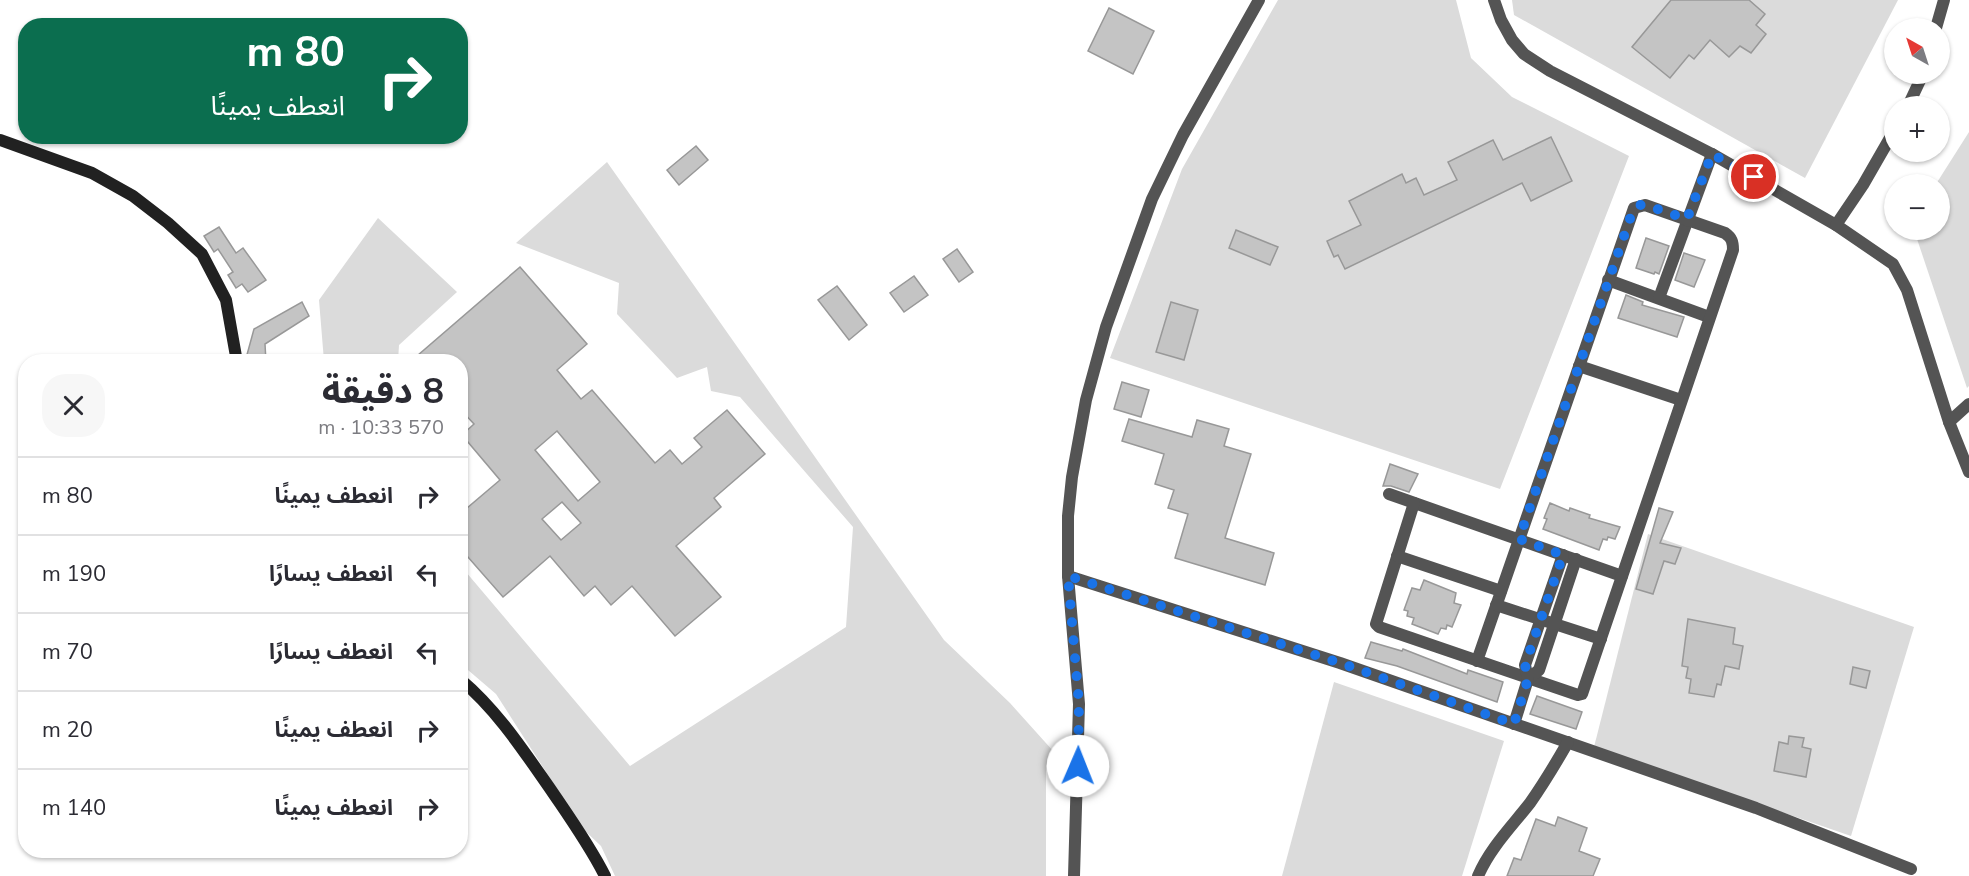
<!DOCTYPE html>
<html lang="ar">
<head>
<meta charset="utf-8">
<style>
  :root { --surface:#fff; --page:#f7f7f7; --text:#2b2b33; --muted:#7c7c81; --line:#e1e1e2 }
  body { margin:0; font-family:"Nunito Sans","Noto Sans Arabic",sans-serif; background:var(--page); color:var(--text); direction:rtl; height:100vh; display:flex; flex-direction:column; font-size:22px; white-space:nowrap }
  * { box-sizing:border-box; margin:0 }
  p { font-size:20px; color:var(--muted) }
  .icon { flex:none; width:33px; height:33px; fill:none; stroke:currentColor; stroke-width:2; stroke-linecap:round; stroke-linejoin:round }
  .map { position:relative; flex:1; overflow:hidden; direction:ltr }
  .sheet { position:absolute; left:18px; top:354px; width:450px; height:504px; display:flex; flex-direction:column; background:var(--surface); border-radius:24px; box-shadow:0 2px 4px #0004; direction:rtl }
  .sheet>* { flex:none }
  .top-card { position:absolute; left:18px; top:18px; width:450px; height:126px; border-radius:24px; box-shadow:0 2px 4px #0004; direction:rtl; background:#0b6e4f; color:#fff; overflow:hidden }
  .needle { width:39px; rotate:321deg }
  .controls { position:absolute; left:1884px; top:18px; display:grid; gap:12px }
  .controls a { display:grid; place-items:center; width:66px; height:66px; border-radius:50%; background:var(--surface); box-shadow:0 2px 4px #0004; font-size:30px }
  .pin { position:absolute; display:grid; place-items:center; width:51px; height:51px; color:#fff; margin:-26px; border:3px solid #fff; border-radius:50%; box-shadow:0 2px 6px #0007 }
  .me { position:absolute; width:66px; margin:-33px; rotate:1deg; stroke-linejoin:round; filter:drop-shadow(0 0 4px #0008) }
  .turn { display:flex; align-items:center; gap:21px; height:126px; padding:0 24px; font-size:27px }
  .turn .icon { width:78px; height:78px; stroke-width:2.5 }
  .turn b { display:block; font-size:42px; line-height:51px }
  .round { display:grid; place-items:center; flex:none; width:63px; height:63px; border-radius:24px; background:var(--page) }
  .head { display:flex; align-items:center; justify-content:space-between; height:102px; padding:0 24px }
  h1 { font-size:36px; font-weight:700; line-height:45px }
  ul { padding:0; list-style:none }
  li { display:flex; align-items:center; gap:18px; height:78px; padding:0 24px; border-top:2px solid var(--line) }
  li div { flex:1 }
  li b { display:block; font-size:22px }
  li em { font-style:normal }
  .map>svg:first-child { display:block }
  .green { fill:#dbdbdb }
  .building { fill:#c4c4c4; stroke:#989898; stroke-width:1.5; fill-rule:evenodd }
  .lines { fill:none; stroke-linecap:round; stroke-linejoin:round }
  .street { stroke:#545454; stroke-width:12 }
  .secondary { stroke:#212121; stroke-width:12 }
  .route { stroke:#1a73e8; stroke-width:10; stroke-dasharray:0 18 }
</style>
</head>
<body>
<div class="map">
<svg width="1969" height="876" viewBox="0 0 1969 876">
  <rect width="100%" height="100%" fill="#fff"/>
  <g class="green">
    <path d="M1278,0H1456L1471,58L1512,97L1629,156L1500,489L1110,358L1182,169Z"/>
    <path d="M1512,0H1898L1805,178L1514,15Z"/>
    <path d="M1969,132V386L1967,388L1914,230H1940V184H1936Z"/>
    <path d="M607,162L944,640L1010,703L1054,752L1046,766V876H615L601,846L582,828L496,694L461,664L460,565L630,766L846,627L853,527L740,397L711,391L707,367L677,378L617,314L619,283L516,243Z"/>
    <path d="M378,218L457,292L399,345L398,361H324L319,300Z"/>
    <path d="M1648,534L1914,627L1851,836L1594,747Z"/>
    <path d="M1334,682L1504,741L1462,876H1282Z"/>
  </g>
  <g class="building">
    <path d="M1671,0H1749L1765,14L1756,25L1766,34L1751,53L1740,46L1729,57L1710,40L1694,59L1689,55L1670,78L1632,47Z"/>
    <path d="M1109,8L1154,31L1133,74L1088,51Z"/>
    <path d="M1551,137L1572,181L1531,201L1522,183L1345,269L1338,255L1334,257L1327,241L1361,225L1349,201L1402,174L1406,183L1416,178L1424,195L1457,180L1448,162L1493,140L1503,160Z"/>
    <path d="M696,146L708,160L679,185L667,170Z"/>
    <path d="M219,227L236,253L243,248L266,280L248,292L242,284L236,288L228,275L233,272L218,249L214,252L204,236Z"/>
    <path d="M1236,230L1278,247L1270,265L1229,248Z"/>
    <path d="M1646,238L1669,246L1659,274L1655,272L1654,274L1636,268Z"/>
    <path d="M957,249L973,272L959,282L943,259Z"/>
    <path d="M1684,253L1705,260L1694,287L1675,280Z"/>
    <path d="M520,267L587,344L557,370L581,399L592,390L655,463L670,450L682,464L702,447L694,438L727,410L765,454L714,498L721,507L676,546L721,597L675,636L632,586L611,605L595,586L584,596L550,556L503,597L460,548V514L500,480L462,435L474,424L460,409V362H410ZM557,431L600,482L578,501L535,450ZM562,502L581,523L561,540L542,519Z"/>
    <path d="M914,276L928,295L904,312L890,293Z"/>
    <path d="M837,286L867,325L849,340L818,300Z"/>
    <path d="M1626,295L1643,302L1642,305L1684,317L1677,337L1618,318Z"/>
    <path d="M302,302L309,316L265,344L266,362H245L254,329Z"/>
    <path d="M1171,302L1198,310L1184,360L1156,352Z"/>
    <path d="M1122,382L1149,390L1141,417L1114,409Z"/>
    <path d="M1129,419L1192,437L1197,420L1229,429L1224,446L1251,454L1225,538L1274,553L1265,585L1175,558L1188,514L1168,508L1174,490L1155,484L1164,454L1122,441Z"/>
    <path d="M1390,464L1418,474L1409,492L1391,486H1383Z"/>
    <path d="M1550,503L1569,511L1570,508L1590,515L1589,518L1620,527L1615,539L1608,537L1607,540L1603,539L1599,550L1543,529L1547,519L1544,518Z"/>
    <path d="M1659,508L1673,512L1660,543L1681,548L1675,564L1664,561L1653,594L1636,589Z"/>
    <path d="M1424,580L1456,593L1454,603L1461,605L1452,627L1447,625L1446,629L1441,628L1438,634L1412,624L1414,618L1407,616L1408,611L1404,610L1412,588L1420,590Z"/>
    <path d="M1688,619L1735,628L1733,644L1743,646L1739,669L1725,666L1721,685L1717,684L1714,697L1689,693L1691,679L1686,678L1688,667L1682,666Z"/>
    <path d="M1371,642L1402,651L1403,649L1467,674L1468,670L1503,682L1497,702L1397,666L1365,658Z"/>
    <path d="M1853,667L1870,671L1866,688L1850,684Z"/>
    <path d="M1537,696L1582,712L1576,729L1530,714Z"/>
    <path d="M1789,736L1804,738L1802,747L1811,749L1806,777L1774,771L1779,742L1788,744Z"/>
    <path d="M1558,817L1587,828L1579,851L1600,859L1593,876H1507L1514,858L1521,860L1536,819L1555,826Z"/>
  </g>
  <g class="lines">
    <g class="street">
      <path d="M1494,0L1501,20L1512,40L1524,54L1550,71L1712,154L1836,225L1893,264L1907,290L1949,422L1969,472"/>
      <path d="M1936,28L1944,0"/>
      <path d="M1908,106L1923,74"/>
      <path d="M1836,225L1863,185L1894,131"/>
      <path d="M1608,280L1709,317"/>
      <path d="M1659,298L1712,154"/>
      <path d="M1579,366L1681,400"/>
      <path d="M1949,422L1969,404"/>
      <path d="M1389,494L1622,576"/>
      <path d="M1414,503L1376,624L1379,627L1578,695L1582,694L1733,250C1733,242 1732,238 1725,233L1645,205L1634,208L1477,661"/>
      <path d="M1397,556L1501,591"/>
      <path d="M1068,576L1340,663L1756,808L1911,869"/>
      <path d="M1496,605L1601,639"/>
      <path d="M1528,679L1539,670L1576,559"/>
      <path d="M1514,724L1528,679L1525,665L1563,555"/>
      <path d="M1074,876L1079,704L1068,576V516L1072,477L1086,400L1106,327L1152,199L1183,135L1259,0"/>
      <path d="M1478,876C1490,848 1512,826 1530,803C1544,783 1556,763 1568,742"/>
    </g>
    <g class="secondary">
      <path d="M0,140L92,173L133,196L168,223L202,254L226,300L237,362"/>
      <path d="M460,679C497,710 523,750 551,790C570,818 590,846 605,876"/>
    </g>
  </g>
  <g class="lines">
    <path class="route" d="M1078,766L1079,704L1068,576L1340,663L1514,724L1528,679L1525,665L1563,555L1519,539L1632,213L1640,205H1645L1687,219L1712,154L1754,177"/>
  </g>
</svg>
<div class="controls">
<a><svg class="needle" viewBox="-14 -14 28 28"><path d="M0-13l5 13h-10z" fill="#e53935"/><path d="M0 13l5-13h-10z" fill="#7c7c81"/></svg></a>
<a>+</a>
<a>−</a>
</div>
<div class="pin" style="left:1754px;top:177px;background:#d93025"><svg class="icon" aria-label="arrive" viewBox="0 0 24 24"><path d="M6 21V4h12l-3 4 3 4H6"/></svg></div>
<svg class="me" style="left:1078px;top:766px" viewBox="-20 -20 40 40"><circle r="19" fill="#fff"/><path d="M0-13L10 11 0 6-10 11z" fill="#1a73e8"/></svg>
<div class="top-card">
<div class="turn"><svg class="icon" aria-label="right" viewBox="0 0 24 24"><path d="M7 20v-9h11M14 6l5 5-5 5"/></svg><div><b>80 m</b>انعطف يمينًا</div></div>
</div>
<section class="sheet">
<div class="head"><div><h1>8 دقيقة</h1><p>570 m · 10:33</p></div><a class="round"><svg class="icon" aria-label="close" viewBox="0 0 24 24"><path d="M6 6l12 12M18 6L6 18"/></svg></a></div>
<ul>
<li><svg class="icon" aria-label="right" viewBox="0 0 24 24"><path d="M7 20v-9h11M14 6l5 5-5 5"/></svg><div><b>انعطف يمينًا</b></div><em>80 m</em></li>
<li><svg class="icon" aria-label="left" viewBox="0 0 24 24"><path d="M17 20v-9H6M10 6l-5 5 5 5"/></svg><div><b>انعطف يسارًا</b></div><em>190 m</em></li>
<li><svg class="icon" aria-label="left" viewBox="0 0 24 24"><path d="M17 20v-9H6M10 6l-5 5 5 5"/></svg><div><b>انعطف يسارًا</b></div><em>70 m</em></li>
<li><svg class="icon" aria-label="right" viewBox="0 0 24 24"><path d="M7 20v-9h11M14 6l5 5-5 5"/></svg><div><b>انعطف يمينًا</b></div><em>20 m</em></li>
<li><svg class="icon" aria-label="right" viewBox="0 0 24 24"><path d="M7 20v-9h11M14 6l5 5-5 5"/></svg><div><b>انعطف يمينًا</b></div><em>140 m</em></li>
</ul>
</section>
</div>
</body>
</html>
